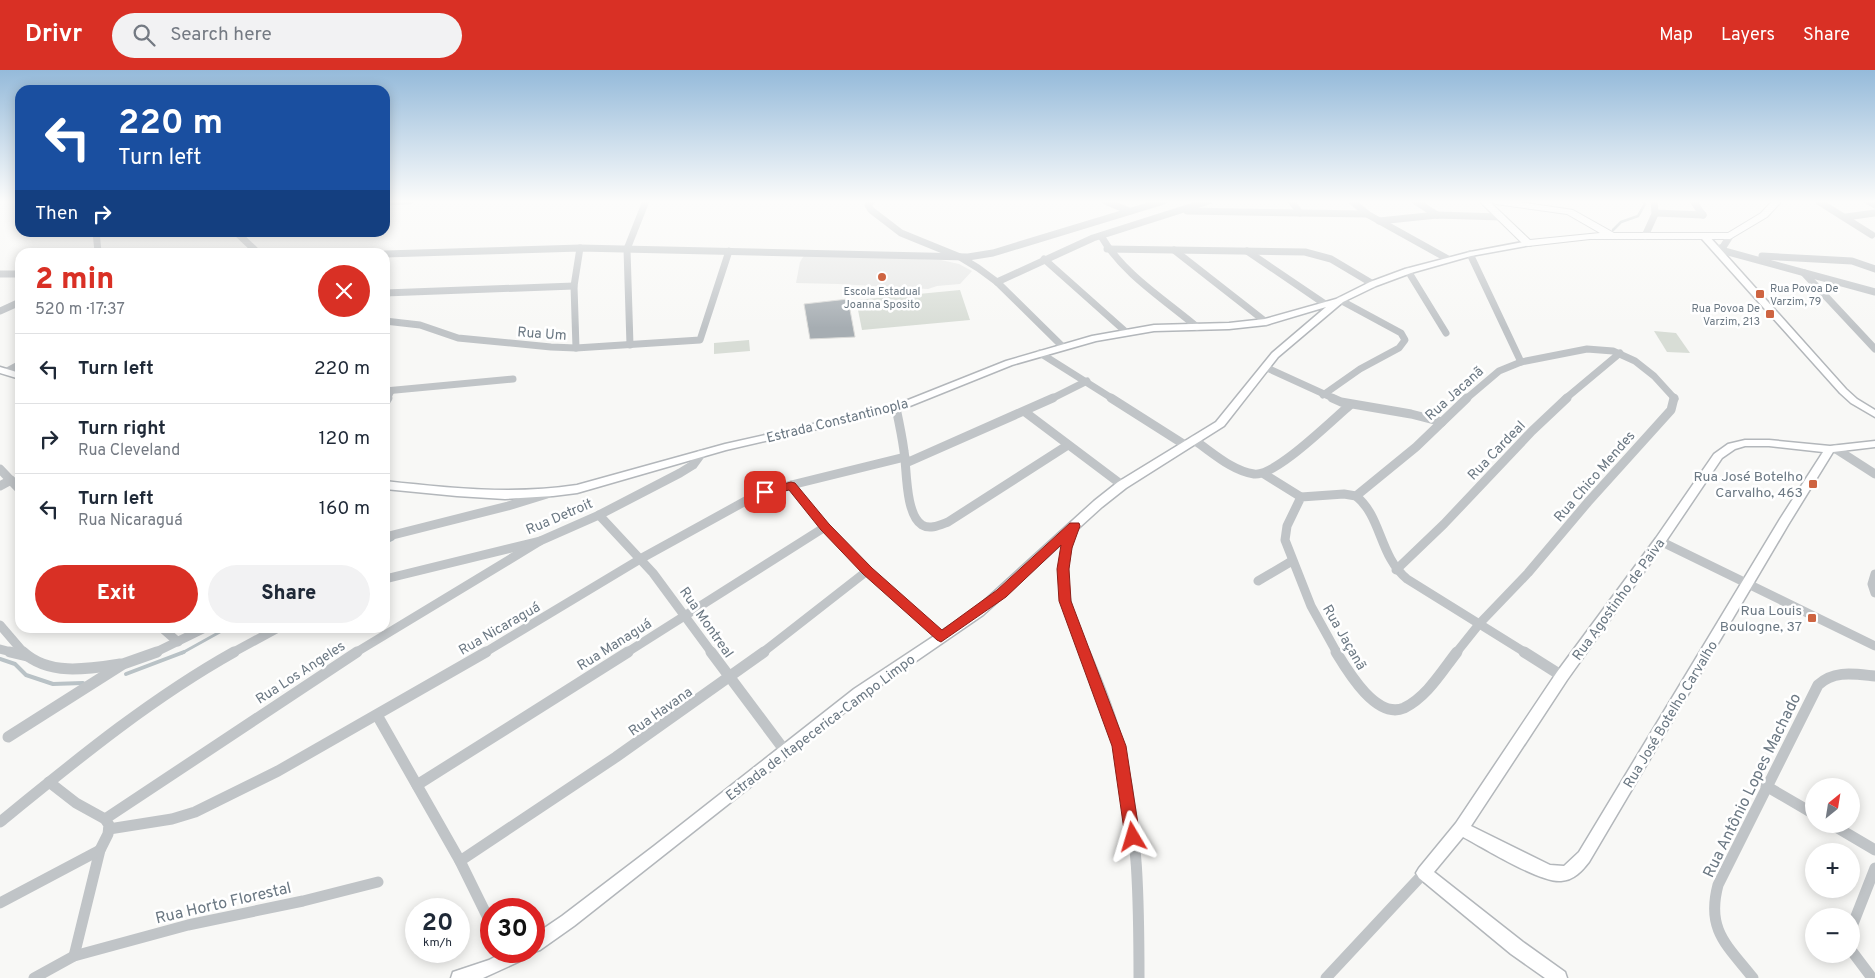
<!DOCTYPE html>
<html lang="en">
<head>
<meta charset="utf-8">
<style>
  :root { --surface:#fff; --page:#f2f2f3; --text:#1f2937; --muted:#747a83; --line:#e0e1e3; --accent:#d93025 }
  body { margin:0; font-family:Overpass,sans-serif; background:var(--page); color:var(--text); height:100vh; display:flex; flex-direction:column; font-size:19px; white-space:nowrap }
  * { box-sizing:border-box; margin:0 }
  p { font-size:16px; color:var(--muted) }
  .icon { flex:none; width:28px; height:28px; fill:none; stroke:currentColor; stroke-width:2; stroke-linecap:round; stroke-linejoin:round }
  .map { position:relative; flex:1; overflow:hidden }
  .panel { position:absolute; left:15px; top:178px; width:375px; height:385px; display:flex; flex-direction:column; background:var(--surface); border-radius:15px; box-shadow:0 2px 12px #0003 }
  .panel>* { flex:none }
  .hud { position:absolute; left:15px; top:15px; width:375px; height:152px; border-radius:15px; box-shadow:0 2px 12px #0003; background:#1a4fa0; color:#fff; overflow:hidden }
  .needle { width:32px; rotate:30deg }
  .controls { position:absolute; left:1805px; top:708px; display:grid; gap:10px }
  .controls a { display:grid; place-items:center; width:55px; height:55px; border-radius:50%; background:var(--surface); box-shadow:0 2px 12px #0003; font-size:25px }
  .speed { position:absolute; left:405px; top:828px; display:flex; gap:10px; font-size:25px; font-weight:700; text-align:center }
  .speed>* { display:grid; place-content:center; width:65px; height:65px; border-radius:50%; background:var(--surface); box-shadow:0 2px 12px #0003; line-height:1 }
  .speed small { font-size:12px; font-weight:400 }
  .speed .limit { border:8px solid #d22; background:#fff; color:#111 }
  .pin { position:absolute; display:grid; place-items:center; width:42px; height:42px; color:#fff; margin:-21px; border-radius:10px; box-shadow:0 2px 8px #0006 }
  .me { position:absolute; width:55px; margin:-28px; rotate:353deg; stroke-linejoin:round; filter:drop-shadow(0 0 4px #0008) }
  .turn { display:flex; align-items:center; gap:18px; height:105px; padding:0 20px; font-size:22px }
  .turn .icon { width:65px; height:65px; stroke-width:2.5 }
  .turn b { display:block; font-size:35px; line-height:42px }
  .then { display:flex; align-items:center; height:48px; padding:0 20px; background:#0003; gap:10px; font-size:19px }
  .round { display:grid; place-items:center; flex:none; width:52px; height:52px; border-radius:26px; background:var(--page) }
  .overview { display:flex; align-items:center; justify-content:space-between; height:85px; padding:0 20px }
  h1 { font-size:30px; font-weight:800; line-height:38px; color:var(--accent) }
  .cta { display:flex; gap:10px; margin-top:auto; padding:10px 20px }
  .cta a { flex:1; height:58px; border-radius:30px; background:var(--accent); color:#fff; font-size:20px; font-weight:800; line-height:58px; text-align:center }
  .cta a+a { background:var(--page); color:var(--text) }
  ul { padding:0; list-style:none }
  li { display:flex; align-items:center; gap:15px; height:70px; padding:0 20px; border-top:1px solid var(--line) }
  li div { flex:1 }
  li b { display:block; font-size:19px }
  li em { font-style:normal }
  header { display:flex; align-items:center; gap:30px; box-sizing:border-box; height:70px; padding:0 25px; background:var(--accent); color:#fff }
  header strong { font-size:24px }
  nav { display:flex; gap:28px; margin-inline-start:auto; font-size:18px }
  .search { width:350px; height:45px; background:var(--page); display:flex; align-items:center; gap:12px; box-sizing:border-box; padding:0 18px; border-radius:28px; color:var(--muted); font-size:19px }
  .map>svg:first-child { display:block }
  .built { fill:#e6e7e6 }
  .green { fill:#d8ddd6 }
  .lines { fill:none; stroke-linecap:round; stroke-linejoin:round }
  .stream-far2 { stroke:#b9c2c6; stroke-width:2.5 }
  .stream-far1 { stroke:#b9c2c6; stroke-width:3 }
  .stream { stroke:#b9c2c6; stroke-width:4 }
  .building { fill:#a6adb2; stroke:#dadad8 }
  .secondary-casing { stroke:#b3b7bb; stroke-width:3 }
  .primary-casing { stroke:#b4b8bb; stroke-width:2 }
  .street-far2 { stroke:#c0c4c7; stroke-width:7 }
  .street-far1 { stroke:#c0c4c7; stroke-width:9 }
  .street { stroke:#c0c4c7; stroke-width:11 }
  .secondary { fill:#fff; fill-rule:evenodd }
  .primary { fill:#fff; fill-rule:evenodd }
  .route { fill:#d93025; stroke:#8d1f18 }
  .poi-dot { fill:#ce6441; stroke:#fff; stroke-width:2 }
  .labels { text-anchor:middle; stroke-width:5; stroke-linejoin:round; paint-order:stroke }
  .far-poi-label { font-size:11px; fill:#6b7883; stroke:#fff; text-anchor:start }
  .street-label { font-size:14px; fill:#6b7883; stroke:#fff }
  .poi-label { font-size:14px; fill:#6b7883; stroke:#fff; text-anchor:end }
  .near-street-label { font-size:16px; fill:#6b7883; stroke:#fff }
</style>
</head>
<body>
<header>
<strong>Drivr</strong>
<div class="search"><svg class="icon" aria-label="search" viewBox="0 0 24 24"><circle cx="10" cy="10" r="6"/><path d="M15 15l6 6"/></svg>Search here</div>
<nav><a>Map</a><a>Layers</a><a>Share</a></nav>
</header>
<div class="map">
<svg width="1875" height="908" viewBox="0 0 1875 908">
  <rect width="100%" height="100%" fill="#f8f8f6"/>
  <path class="built" d="M805,184L941,190L959,194L972,201L960,214L937,216L928,219L838,214L796,213L800,192Z"/>
  <g class="green">
    <path d="M960,220L970,250L862,260L856,230Z"/>
    <path d="M1654,261L1676,263L1690,283L1667,282Z"/>
    <path d="M749,270L750,281L714,284V273Z"/>
  </g>
  <g class="lines">
    <path class="stream-far2" d="M1613,160L1621,152L1638,146L1645,134L1643,131"/>
    <g class="stream-far1">
      <path d="M385,473L393,469"/>
      <path d="M182,583L227,558"/>
    </g>
    <g class="stream">
      <path d="M0,589L15,594L26,605L53,614L83,613"/>
      <path d="M126,604L184,582"/>
    </g>
  </g>
  <path class="building" d="M848,229L855,267L810,269L804,234Z"/>
  <g class="lines">
    <g class="secondary-casing">
      <g id="secondary">
        <path d="M1702,165H1708L1846,319L1857,329L1875,340V347L1851,333L1840,323L1702,169Z"/>
        <path d="M1528,171H1531V175L1471,186L1411,203L1376,216L1343,232L1278,287L1224,356L1126,418L1102,437L983,545L864,627L574,856L540,880L534,882L532,881L534,865L562,846L654,776L854,619L975,539L1094,431L1118,412L1216,352L1272,283L1326,237L1266,255L1229,259L1154,261L1096,271L1012,295L900,340L726,380L577,423L553,426L505,429L457,426L385,419V411C449,418 512,425 577,415L725,374L893,336L1006,291L1092,266L1154,255L1229,253L1265,249L1336,229L1370,212L1405,199L1470,182Z"/>
        <path d="M0,297L20,303V309L0,303Z"/>
        <path d="M1745,370H1769L1830,376L1875,371V377L1833,382L1788,455L1589,792C1582,801 1574,810 1561,811C1540,813 1484,778 1463,767L1434,802L1523,872L1565,902L1567,908H1545L1511,884L1419,808L1416,803L1419,798L1456,753L1557,602L1656,468L1714,384L1728,374ZM1745,376H1769L1823,382L1780,449L1579,782L1564,796L1550,795L1471,756L1567,610L1664,474L1722,388L1735,379Z"/>
        <path d="M506,881H531L529,887L483,908H451L453,902L489,890Z"/>
      </g>
    </g>
    <g class="primary-casing">
      <path id="primary" d="M1479,131H1489L1530,170L1600,163L1567,144L1496,134L1491,131H1513L1573,140L1614,163H1728L1761,143L1772,131H1782L1767,147L1730,169H1590L1528,176L1524,175Z"/>
    </g>
    <g class="street-far2">
      <path d="M872,131L868,135L871,140L901,163L960,187L978,198L997,212L1062,276"/>
      <path d="M1105,131L1129,141"/>
      <path d="M1291,131L1300,143"/>
      <path d="M1352,131L1367,144L1448,189"/>
      <path d="M1415,131L1437,145"/>
      <path d="M1693,131L1703,145"/>
      <path d="M1818,131L1872,165"/>
      <path d="M1868,131L1875,135"/>
      <path d="M385,132L410,131"/>
      <path d="M1187,141L1367,144"/>
      <path d="M1656,143L1703,145"/>
      <path d="M1846,147L1875,143"/>
      <path d="M1379,151L1437,145L1501,147"/>
      <path d="M96,162L98,182"/>
      <path d="M238,164L257,182"/>
      <path d="M1101,166C1123,204 1164,229 1197,257"/>
      <path d="M1645,166L1655,144L1654,131"/>
      <path d="M1107,179L1305,182L1331,189L1373,214"/>
      <path d="M1717,179L1875,222"/>
      <path d="M1717,179L1723,177L1730,166"/>
      <path d="M1174,180L1266,252"/>
      <path d="M1247,181L1325,234"/>
      <path d="M385,184L580,178L968,187L993,183L1164,131"/>
      <path d="M1470,184L1521,292"/>
      <path d="M1762,186L1852,191L1875,199"/>
      <path d="M1044,189L1126,262"/>
      <path d="M1408,201L1446,263"/>
      <path d="M1804,203L1875,279"/>
      <path d="M0,204H20"/>
      <path d="M997,212L1093,168L1209,131"/>
      <path d="M385,223L574,216"/>
      <path d="M0,241L20,232"/>
      <path d="M385,251L420,255L458,268L551,277L576,278L700,270L729,181"/>
      <path d="M630,275L627,179L646,131"/>
      <path d="M576,278L574,216L580,178"/>
      <path d="M1040,283L1113,329"/>
      <path d="M1265,297L1335,329"/>
      <path d="M7,301L20,294"/>
      <path d="M385,321L513,309"/>
      <path d="M1323,325L1360,299L1399,278L1405,270L1401,263L1340,230"/>
      <path d="M387,329L391,321"/>
      <path d="M1051,329L1087,311"/>
      <path d="M1466,329L1499,301L1521,292L1587,279L1613,281L1635,291L1654,306L1675,329"/>
      <path d="M1565,329L1620,283"/>
    </g>
    <g class="street-far1">
      <path d="M1111,328L1185,375"/>
      <path d="M1332,328L1341,332L1411,344L1442,352"/>
      <path d="M385,333L388,328"/>
      <path d="M896,338C899,352 902,366 904,381C907,399 905,444 922,455C930,460 940,455 948,452L1068,375"/>
      <path d="M1025,342L1122,415"/>
      <path d="M1194,370C1212,382 1232,401 1254,404C1275,407 1332,350 1350,335"/>
      <path d="M1836,379L1875,404"/>
      <path d="M906,393L1053,328"/>
      <path d="M0,399L20,420"/>
      <path d="M1264,404L1301,427"/>
      <path d="M791,415L825,457L867,501L941,567"/>
      <path d="M0,416L11,410"/>
      <path d="M1356,426C1382,447 1379,486 1407,509L1526,583"/>
      <path d="M599,445L653,503L712,583"/>
      <path d="M1074,456C1056,510 1065,532 1085,583"/>
      <path d="M385,467L508,436L547,424"/>
      <path d="M1660,471L1875,576"/>
      <path d="M1396,500L1444,454L1532,361L1567,328"/>
      <path d="M1875,504L1872,514L1875,523"/>
      <path d="M385,509L540,471L599,445L680,403L693,395L701,384"/>
      <path d="M1258,511L1292,491"/>
      <path d="M0,555L24,583"/>
      <path d="M162,558L178,572"/>
      <path d="M0,579L15,583"/>
      <path d="M154,583L205,558"/>
      <path d="M232,583L278,558"/>
      <path d="M355,583L540,471"/>
      <path d="M484,583L642,488L751,428L775,419L905,387"/>
      <path d="M626,583L825,457"/>
      <path d="M762,583L867,501"/>
      <path d="M1337,583L1311,536L1285,470L1287,456L1301,427L1344,424L1356,426L1416,377L1467,328"/>
      <path d="M1456,583L1480,553L1528,503L1588,432L1671,340L1674,328"/>
    </g>
    <g class="street">
      <path d="M10,582L27,586"/>
      <path d="M23,582C49,606 88,599 120,594"/>
      <path d="M711,582L785,681"/>
      <path d="M1085,582C1099,615 1113,649 1121,685C1138,758 1139,834 1139,908"/>
      <path d="M1336,582C1347,600 1376,650 1404,638C1427,627 1442,601 1457,582"/>
      <path d="M1524,582L1562,606"/>
      <path d="M377,645L460,791L491,854"/>
      <path d="M8,667L123,594L157,582"/>
      <path d="M49,712L76,733L105,749L109,755L108,764L100,780L74,886"/>
      <path d="M417,715L628,582"/>
      <path d="M1766,716L1814,744"/>
      <path d="M105,749L357,582"/>
      <path d="M0,752C75,691 150,629 234,582"/>
      <path d="M1831,754L1875,780"/>
      <path d="M109,759L172,749L195,742L278,701L486,582"/>
      <path d="M460,791L616,687L764,582"/>
      <path d="M0,833L100,780"/>
      <path d="M1851,859L1875,798"/>
      <path d="M1851,880L1872,908"/>
      <path d="M34,908L74,886L188,855L303,831L378,812"/>
      <path d="M1326,908L1424,803"/>
      <path d="M1753,908C1727,875 1706,860 1718,815L1818,615C1834,600 1854,604 1875,606"/>
    </g>
    <use href="#secondary" class="secondary"/>
    <use href="#primary" class="primary"/>
  </g>
  <linearGradient id="sky" x2="0" y2="1"><stop stop-color="#95bada"/><stop offset="0.51" stop-color="#fcfcfb"/><stop offset="1" stop-color="#fcfcfb" stop-opacity="0"/></linearGradient>
  <rect width="1875" height="258" fill="url(#sky)"/>
  <path class="route" d="M791,412L795,413L829,454L872,498L942,560L997,520L1070,453H1079L1080,456L1072,478L1069,499L1071,531L1126,676L1140,767L1138,772L1133,774L1127,772L1125,767L1112,676L1059,531L1057,499L1061,475L1006,527L941,572L937,570L863,504L821,460L789,420L765,426L759,422L761,420Z"/>
  <g class="poi-dot">
    <circle cx="882" cy="207" r="5"/>
    <rect x="1755" y="219" width="10" height="10" rx="2.5"/>
    <rect x="1765" y="239" width="10" height="10" rx="2.5"/>
    <rect x="1808" y="409" width="10" height="10" rx="2.5"/>
    <rect x="1807" y="543" width="10" height="10" rx="2.5"/>
  </g>
  <g class="labels">
    <g class="far-poi-label">
      <text x="1770" y="222">Rua Povoa De<tspan x="1770" dy="13">Varzim, 79</tspan></text>
      <text x="882" y="225" text-anchor="middle">Escola Estadual<tspan x="882" dy="13">Joanna Sposito</tspan></text>
      <text x="1760" y="242" text-anchor="end">Rua Povoa De<tspan x="1760" dy="13">Varzim, 213</tspan></text>
    </g>
    <g class="street-label">
      <text transform="translate(542 263) rotate(4)" y="5">Rua Um</text>
      <text transform="translate(1454 323) rotate(-42)" y="5">Rua Jacanã</text>
      <text transform="translate(837 350) rotate(-14)" y="5">Estrada Constantinopla</text>
      <text transform="translate(1496 380) rotate(-46)" y="5">Rua Cardeal</text>
      <text transform="translate(1594 406) rotate(-49)" y="5">Rua Chico Mendes</text>
      <text transform="translate(559 446) rotate(-23)" y="5">Rua Detroit</text>
      <text transform="translate(1618 529) rotate(-54)" y="5">Rua Agostinho de Paiva</text>
      <text transform="translate(707 552) rotate(55)" y="5">Rua Montreal</text>
      <text transform="translate(499 558) rotate(-30)" y="5">Rua Nicaraguá</text>
      <text transform="translate(1345 567) rotate(60)" y="5">Rua Jaçanã</text>
      <text transform="translate(614 574) rotate(-32)" y="5">Rua Managuá</text>
      <text transform="translate(300 602) rotate(-33)" y="5">Rua Los Angeles</text>
      <text transform="translate(660 641) rotate(-35)" y="5">Rua Havana</text>
      <text transform="translate(1670 644) rotate(-59)" y="5">Rua José Botelho Carvalho</text>
      <text transform="translate(820 657) rotate(-37)" y="5">Estrada de Itapecerica-Campo Limpo</text>
    </g>
    <g class="poi-label">
      <text x="1803" y="411">Rua José Botelho<tspan x="1803" dy="16">Carvalho, 463</tspan></text>
      <text x="1802" y="545">Rua Louis<tspan x="1802" dy="16">Boulogne, 37</tspan></text>
    </g>
    <g class="near-street-label">
      <text transform="translate(1751 715) rotate(-64)" y="6">Rua Antônio Lopes Machado</text>
      <text transform="translate(223 832) rotate(-13)" y="6">Rua Horto Florestal</text>
    </g>
  </g>
</svg>
<div class="controls">
<a><svg class="needle" viewBox="-14 -14 28 28"><path d="M0-13l5 13h-10z" fill="#e53935"/><path d="M0 13l5-13h-10z" fill="#747a83"/></svg></a>
<a>+</a>
<a>−</a>
</div>
<div class="speed"><div>20<small>km/h</small></div><div class="limit">30</div></div>
<div class="pin" style="left:765px;top:422px;background:#d93025"><svg class="icon" aria-label="arrive" viewBox="0 0 24 24"><path d="M6 21V4h12l-3 4 3 4H6"/></svg></div>
<svg class="me" style="left:1133px;top:767px" viewBox="-20 -20 40 40"><path d="M0-17L14 15 0 8-14 15z" fill="#d93025" stroke="#fff" stroke-width="4"/></svg>
<div class="hud">
<div class="turn"><svg class="icon" aria-label="left" viewBox="0 0 24 24"><path d="M17 20v-9H6M10 6l-5 5 5 5"/></svg><div><b>220 m</b>Turn left</div></div>
<div class="then">Then<svg class="icon" aria-label="right" viewBox="0 0 24 24"><path d="M7 20v-9h11M14 6l5 5-5 5"/></svg></div>
</div>
<section class="panel">
<div class="overview"><div><h1>2 min</h1><p>520 m · 17:37</p></div><a class="round" style="background:#d93025;color:#fff"><svg class="icon" aria-label="close" viewBox="0 0 24 24"><path d="M6 6l12 12M18 6L6 18"/></svg></a></div>
<ul>
<li><svg class="icon" aria-label="left" viewBox="0 0 24 24"><path d="M17 20v-9H6M10 6l-5 5 5 5"/></svg><div><b>Turn left</b></div><em>220 m</em></li>
<li><svg class="icon" aria-label="right" viewBox="0 0 24 24"><path d="M7 20v-9h11M14 6l5 5-5 5"/></svg><div><b>Turn right</b><p>Rua Cleveland</p></div><em>120 m</em></li>
<li><svg class="icon" aria-label="left" viewBox="0 0 24 24"><path d="M17 20v-9H6M10 6l-5 5 5 5"/></svg><div><b>Turn left</b><p>Rua Nicaraguá</p></div><em>160 m</em></li>
</ul>
<div class="cta"><a>Exit</a><a>Share</a></div>
</section>
</div>
</body>
</html>
